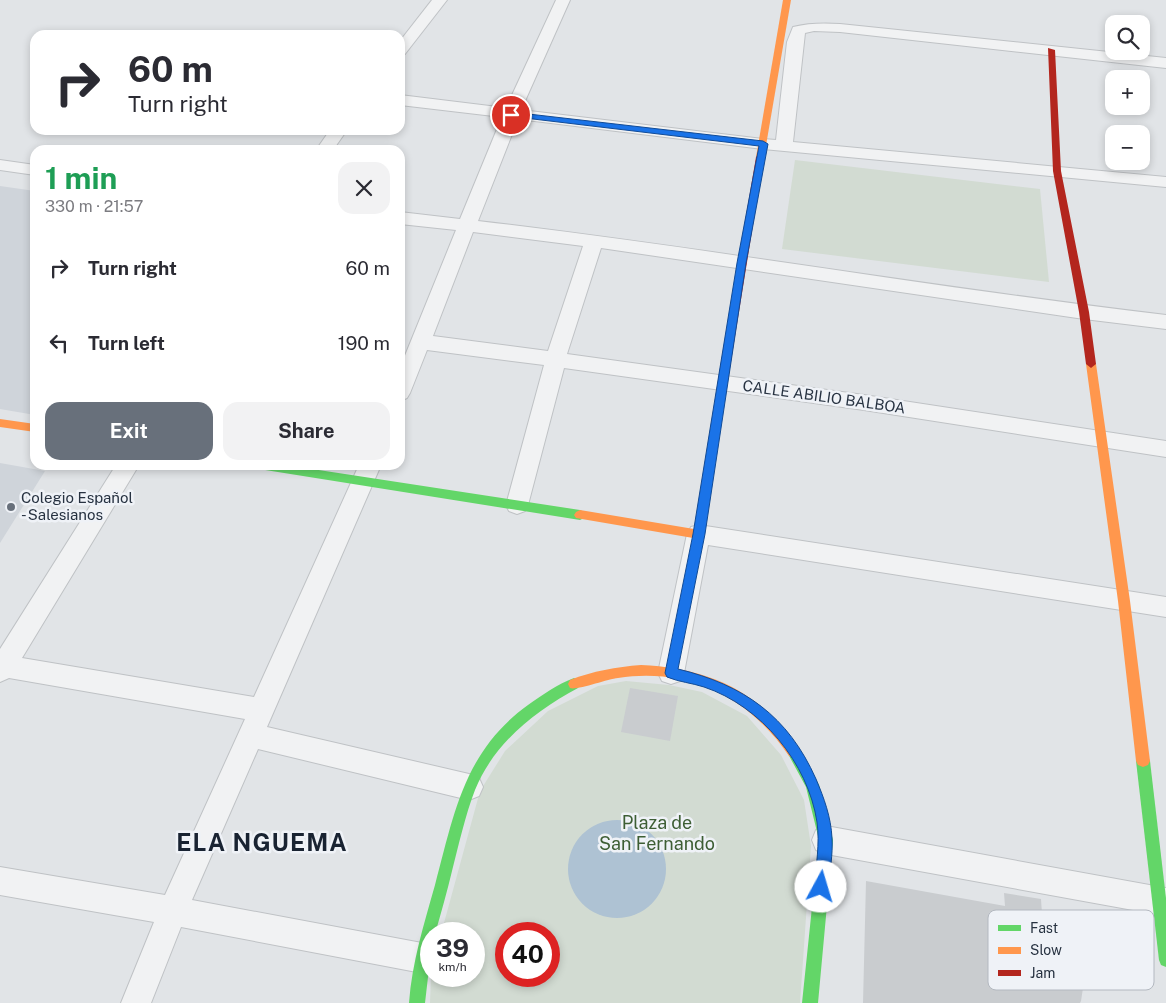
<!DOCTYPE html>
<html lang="en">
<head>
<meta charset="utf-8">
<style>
  :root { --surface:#fff; --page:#f2f2f3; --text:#2b2b33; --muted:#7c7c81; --accent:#68707b }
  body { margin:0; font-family:"Public Sans",sans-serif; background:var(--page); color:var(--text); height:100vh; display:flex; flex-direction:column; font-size:19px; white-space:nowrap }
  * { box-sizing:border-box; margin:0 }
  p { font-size:16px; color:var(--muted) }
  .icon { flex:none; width:28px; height:28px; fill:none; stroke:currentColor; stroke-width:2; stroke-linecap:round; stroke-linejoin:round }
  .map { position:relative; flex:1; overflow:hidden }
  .side { position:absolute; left:30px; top:145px; width:375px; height:325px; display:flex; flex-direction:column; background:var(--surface); border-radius:15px; box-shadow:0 2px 8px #0003 }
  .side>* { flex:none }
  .hud { position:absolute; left:30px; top:30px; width:375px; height:105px; border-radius:15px; box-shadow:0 2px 8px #0003; background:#fff; color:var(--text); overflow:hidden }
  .tools { position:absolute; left:1105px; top:15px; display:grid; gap:10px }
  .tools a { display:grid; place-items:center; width:45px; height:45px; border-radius:10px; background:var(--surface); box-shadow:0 2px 8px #0003; font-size:25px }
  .speed { position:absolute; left:420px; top:922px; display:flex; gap:10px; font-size:25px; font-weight:700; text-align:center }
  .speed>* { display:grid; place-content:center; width:65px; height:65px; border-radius:50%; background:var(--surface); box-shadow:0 2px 8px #0003; line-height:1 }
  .speed small { font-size:12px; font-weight:400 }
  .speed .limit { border:8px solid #d22; background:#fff; color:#111 }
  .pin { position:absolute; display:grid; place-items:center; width:42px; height:42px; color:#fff; margin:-21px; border:2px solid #fff; border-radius:50%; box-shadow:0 1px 5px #0007 }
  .me { position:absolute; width:55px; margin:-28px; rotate:6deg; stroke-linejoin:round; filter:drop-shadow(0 0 4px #0008) }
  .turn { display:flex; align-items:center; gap:18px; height:105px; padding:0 15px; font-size:22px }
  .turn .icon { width:65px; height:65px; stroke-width:2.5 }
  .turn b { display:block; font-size:35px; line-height:42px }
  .round { display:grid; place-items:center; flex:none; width:52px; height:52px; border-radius:15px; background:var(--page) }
  .overview { display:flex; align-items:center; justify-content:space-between; height:85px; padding:0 15px }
  h1 { font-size:30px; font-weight:700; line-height:38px; color:#1e9e55 }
  .button { display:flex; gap:10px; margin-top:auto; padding:10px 15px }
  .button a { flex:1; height:58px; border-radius:15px; background:var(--accent); color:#fff; font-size:20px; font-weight:700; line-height:58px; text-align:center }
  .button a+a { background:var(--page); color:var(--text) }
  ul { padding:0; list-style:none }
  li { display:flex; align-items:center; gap:15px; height:75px; padding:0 15px }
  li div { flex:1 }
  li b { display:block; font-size:19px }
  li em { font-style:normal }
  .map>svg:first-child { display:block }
  .built { fill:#cfd4da }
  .green { fill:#d2dbd2; fill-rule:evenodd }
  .water { fill:#aec2d3 }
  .building { fill:#c9cccf }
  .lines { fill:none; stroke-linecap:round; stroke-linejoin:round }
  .street-casing { stroke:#bfc2c5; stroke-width:2 }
  .street { fill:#f1f2f3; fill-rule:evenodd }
  .fast { fill:#63d668; fill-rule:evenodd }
  .slow { fill:#ff974d; fill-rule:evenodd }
  .jam { fill:#b3261e; fill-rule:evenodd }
  .route { fill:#1a73e8; stroke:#114b97 }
  .poi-dot { fill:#68707b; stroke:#eff2f7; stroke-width:2 }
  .labels { text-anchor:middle; stroke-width:5; stroke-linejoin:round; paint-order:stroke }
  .street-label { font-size:15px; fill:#273241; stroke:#eff2f7 }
  .poi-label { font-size:15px; fill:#273241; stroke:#eff2f7; text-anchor:start }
  .near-park-label { font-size:18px; fill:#3d5e34; stroke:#eff2f7 }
  .near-district-label { font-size:24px; font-weight:bold; letter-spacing:1px; fill:#192332; stroke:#eff2f7 }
  .key { fill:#eff2f7; stroke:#b3b8c0; stroke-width:1 }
  .key-label { font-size:14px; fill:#273241 }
</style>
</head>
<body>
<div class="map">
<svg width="1166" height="1003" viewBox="0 0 1166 1003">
  <rect width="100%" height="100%" fill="#e1e4e7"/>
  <g class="built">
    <path d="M0,186L35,191V415L0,409Z"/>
    <path d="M0,463L45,471L0,543Z"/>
  </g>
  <g class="green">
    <path d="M795,160L1040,189L1049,282L782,249Z"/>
    <path d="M626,681L669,685L702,692L747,716L781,755L804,800L811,846L800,1003H430L431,976H474V934H441L480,791L505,751L548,711L598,686ZM506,934H549V976H506Z"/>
  </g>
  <circle class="water" cx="617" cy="869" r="49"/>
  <g class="building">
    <path d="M630,688L678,696L670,741L621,732Z"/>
    <path d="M866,881L1005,906L1004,893L1041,899L1044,944L1058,950L1071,961L1079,975L1083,988L1081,1001L1080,1003H863Z"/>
  </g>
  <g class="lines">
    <g class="street-casing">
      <g id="street">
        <path d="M432,0H447L405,54L400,56V41Z"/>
        <path d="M556,0H570L521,110L763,139L776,140L787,42L793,27C809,23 823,23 840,24L1166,58V68L840,32L814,31L805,33L793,142L1166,177V187L763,149L518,119L478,221C708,248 936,288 1166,315V329L1084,319L601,248L567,354L864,395L1166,441V457L864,410L564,368L528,505L525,511L517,514L509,511L506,505L544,365L427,350L410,393L407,398L400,401V368L456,230L400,224V212L460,219L502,117L400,105V95L506,108ZM473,232L583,246L548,351L433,336Z"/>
        <path d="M330,130H347L333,150H316Z"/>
        <path d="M0,160L35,165V175L0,170Z"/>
        <path d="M116,465H139L22,658L254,697L359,465H381L267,727L469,774L479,778L483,787L479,796L469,800L258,749L192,900L422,943L431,947V969L422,973L181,927L151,1003H121L154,922L0,895V867L165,895L245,719L9,678L0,682V649Z"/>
        <path d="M699,525L1166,597V617L708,545L684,673L680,681L671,684L662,681L658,673L687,534L691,527Z"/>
        <path d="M826,826L1166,888V916L826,854L816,850L812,840L816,830Z"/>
      </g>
    </g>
    <use href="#street" class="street"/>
    <g class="fast">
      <path d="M254,465H286L580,510L584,512L586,515L584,518L580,520L259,469Z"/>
      <path d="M574,678L578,680L580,684L578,688C535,711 494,743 475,790C465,816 459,844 452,871C447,892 441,913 435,934H431V951L425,1003H409C412,962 424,924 435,885C454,814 464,751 528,705C542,695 558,684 574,678Z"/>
      <path d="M794,746L799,748L819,785L833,840L818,1003H802L819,840L806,787L787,752L789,748Z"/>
      <path d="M1143,755L1148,757L1150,761L1166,898V967L1161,965L1159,960L1136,761L1138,757Z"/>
    </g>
    <g class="slow">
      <path d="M783,0H791L764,157L760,160L756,157Z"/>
      <path d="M1091,360L1096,364L1130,601L1150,761L1148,765L1143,767L1138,765L1136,761L1118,601L1086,364Z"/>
      <path d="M723,376L728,380L703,537L699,539L576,518L574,515L576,512L580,510L694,529L718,380Z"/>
      <path d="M0,419L35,424V432L0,427Z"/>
      <path d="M641,665C709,668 759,691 799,748L801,752L799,756L794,758L789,756C750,698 689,667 618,678C607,679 576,691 570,688L568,684L570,680C593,671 616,667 641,665Z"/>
    </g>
    <g class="jam">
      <path d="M1048,48L1055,50L1061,171L1089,312L1096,364L1091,368L1086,364L1079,312L1053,171Z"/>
      <path d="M760,154L764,157L728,380L723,384L718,380L756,157Z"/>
    </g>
  </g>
  <path class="route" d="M511,112L763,141L768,144L746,263L705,534L678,669C744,685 788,716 816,779C824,798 831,817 832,838C833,854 830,871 828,887L826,892L821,895L816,892L814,887C816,866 820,844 817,822C808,763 761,706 704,687C692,683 679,682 667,677L665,673L693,534L737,263L759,146L508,116L507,115Z"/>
  <circle class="poi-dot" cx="11" cy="507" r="5"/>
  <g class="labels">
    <g class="street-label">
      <text transform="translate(824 397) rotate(8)" y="5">CALLE ABILIO BALBOA</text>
    </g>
    <g class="poi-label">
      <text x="21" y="503">Colegio Español<tspan x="21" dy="17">- Salesianos</tspan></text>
    </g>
    <g class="near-park-label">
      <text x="657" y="829">Plaza de<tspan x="657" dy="21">San Fernando</tspan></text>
    </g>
    <g class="near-district-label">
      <text x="262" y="851">ELA NGUEMA</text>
    </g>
  </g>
  <rect x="988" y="910" width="166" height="80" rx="8" class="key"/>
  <rect x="998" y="925" width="23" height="6" fill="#63d668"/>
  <rect x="998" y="947" width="23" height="7" fill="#ff974d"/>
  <rect x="998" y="970" width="23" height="6" fill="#b3261e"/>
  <g class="key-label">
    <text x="1030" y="933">Fast</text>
    <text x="1030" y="955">Slow</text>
    <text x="1030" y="978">Jam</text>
  </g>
</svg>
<div class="tools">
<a><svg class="icon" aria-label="search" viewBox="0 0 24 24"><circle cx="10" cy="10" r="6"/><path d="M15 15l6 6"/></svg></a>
<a>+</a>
<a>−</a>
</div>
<div class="speed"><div>39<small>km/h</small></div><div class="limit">40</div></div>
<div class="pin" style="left:511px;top:115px;background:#d93025"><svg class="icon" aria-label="arrive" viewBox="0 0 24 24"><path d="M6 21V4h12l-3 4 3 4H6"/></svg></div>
<svg class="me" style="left:821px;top:887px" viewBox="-20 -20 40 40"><circle r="19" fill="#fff"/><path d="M0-13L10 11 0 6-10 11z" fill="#1a73e8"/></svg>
<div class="hud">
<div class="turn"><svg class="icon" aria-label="right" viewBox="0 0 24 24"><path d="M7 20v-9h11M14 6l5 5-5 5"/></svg><div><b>60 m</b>Turn right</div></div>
</div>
<section class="side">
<div class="overview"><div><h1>1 min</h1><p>330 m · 21:57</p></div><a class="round"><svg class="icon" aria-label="close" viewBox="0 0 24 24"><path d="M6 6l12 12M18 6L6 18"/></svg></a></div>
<ul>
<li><svg class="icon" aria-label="right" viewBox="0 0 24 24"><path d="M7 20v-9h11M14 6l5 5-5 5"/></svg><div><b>Turn right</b></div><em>60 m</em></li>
<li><svg class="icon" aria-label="left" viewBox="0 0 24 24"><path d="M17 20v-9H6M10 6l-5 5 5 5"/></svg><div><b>Turn left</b></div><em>190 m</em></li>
</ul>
<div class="button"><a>Exit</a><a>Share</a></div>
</section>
</div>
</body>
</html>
